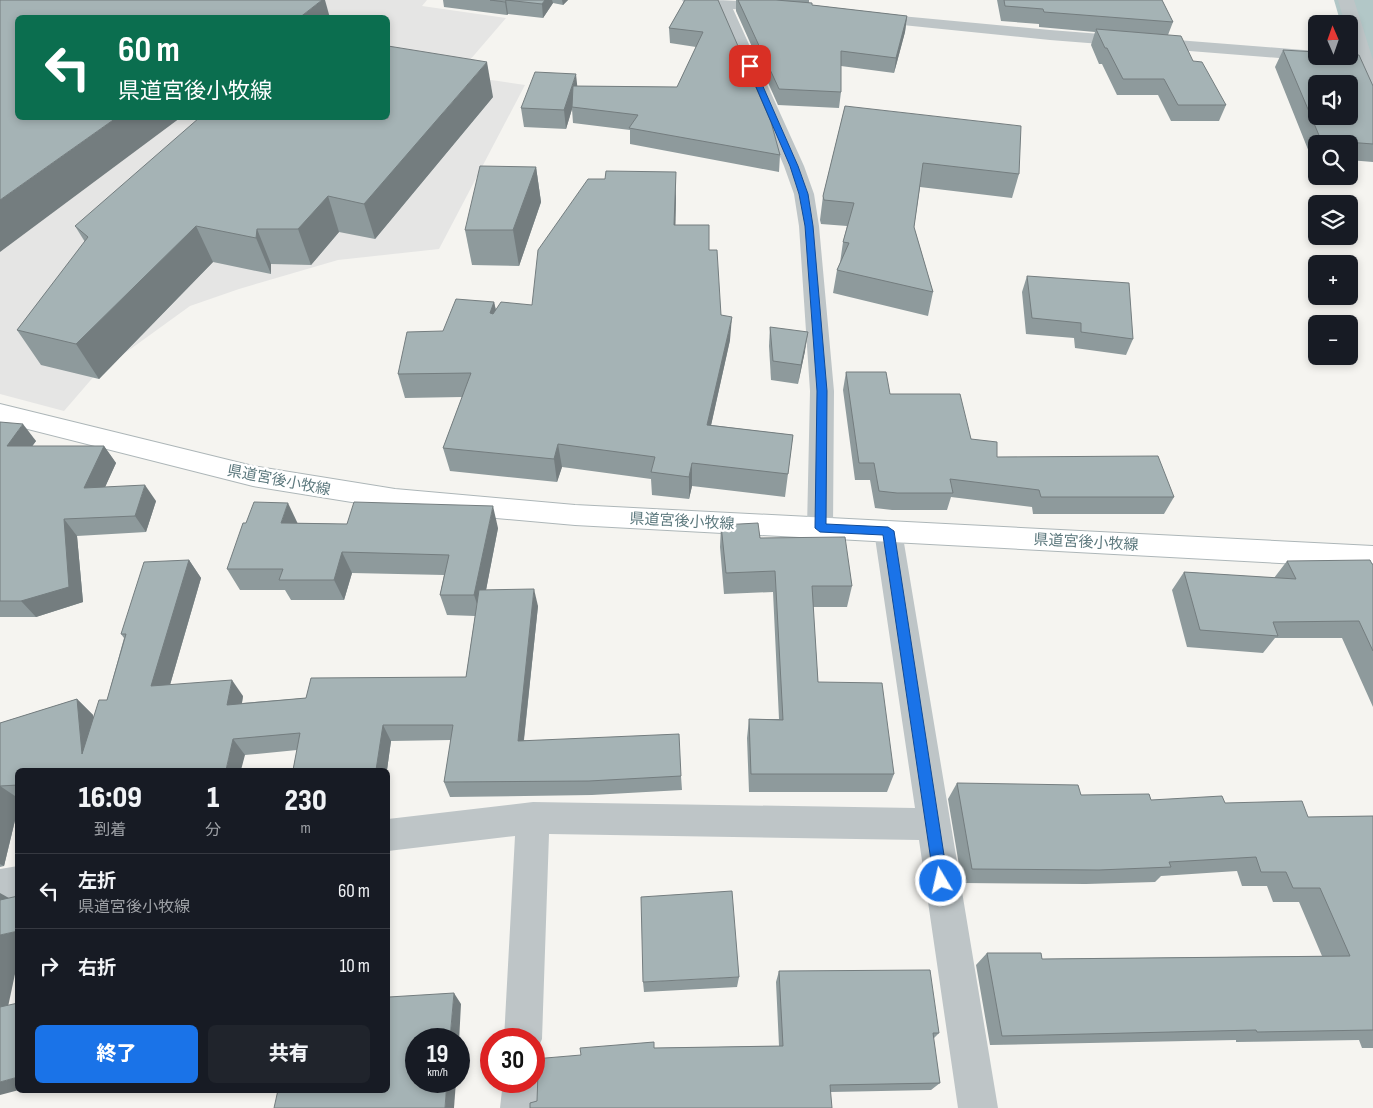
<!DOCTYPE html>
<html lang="ja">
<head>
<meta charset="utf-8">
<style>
  :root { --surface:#171b24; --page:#20242c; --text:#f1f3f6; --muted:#9ea1a6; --line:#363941; --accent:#1a73e8 }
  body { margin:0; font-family:"Sofia Sans Condensed","Noto Sans JP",sans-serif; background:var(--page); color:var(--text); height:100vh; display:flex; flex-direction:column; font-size:19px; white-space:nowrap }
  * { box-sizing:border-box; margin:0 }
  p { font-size:16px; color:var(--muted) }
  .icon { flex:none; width:28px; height:28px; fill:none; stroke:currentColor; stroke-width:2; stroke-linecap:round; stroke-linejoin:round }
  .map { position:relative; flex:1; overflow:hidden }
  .sheet { position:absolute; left:15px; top:768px; width:375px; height:325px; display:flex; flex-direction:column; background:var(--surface); border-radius:8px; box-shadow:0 2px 8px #0003 }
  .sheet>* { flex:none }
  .guide { position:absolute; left:15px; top:15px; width:375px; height:105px; border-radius:8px; box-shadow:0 2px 8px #0003; background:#0b6e4f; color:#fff; overflow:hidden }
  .needle { width:32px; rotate:358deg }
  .controls { position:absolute; left:1308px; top:15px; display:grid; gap:10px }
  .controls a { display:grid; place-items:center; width:50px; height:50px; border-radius:8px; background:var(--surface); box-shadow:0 2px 8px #0003; font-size:25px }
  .speed { position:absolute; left:405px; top:1028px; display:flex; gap:10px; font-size:25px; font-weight:700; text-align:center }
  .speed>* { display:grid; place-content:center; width:65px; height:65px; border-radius:50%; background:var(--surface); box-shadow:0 2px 8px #0003; line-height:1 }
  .speed small { font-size:12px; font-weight:400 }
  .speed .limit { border:8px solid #d22; background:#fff; color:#111 }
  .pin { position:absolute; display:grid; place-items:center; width:42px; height:42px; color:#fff; margin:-21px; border-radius:10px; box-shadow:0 2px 8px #0006 }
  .me { position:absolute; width:55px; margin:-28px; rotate:351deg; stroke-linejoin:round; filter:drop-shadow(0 0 4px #0008) }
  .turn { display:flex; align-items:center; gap:18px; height:105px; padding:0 20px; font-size:22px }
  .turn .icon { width:65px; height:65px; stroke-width:2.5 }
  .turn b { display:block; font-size:35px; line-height:42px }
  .eta { display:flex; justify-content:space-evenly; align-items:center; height:85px; text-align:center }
  .eta b { font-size:30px; font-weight:800; line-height:35px }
  .button { display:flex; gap:10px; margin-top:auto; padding:10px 20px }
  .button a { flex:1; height:58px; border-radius:8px; background:var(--accent); color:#fff; font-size:20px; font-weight:800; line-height:58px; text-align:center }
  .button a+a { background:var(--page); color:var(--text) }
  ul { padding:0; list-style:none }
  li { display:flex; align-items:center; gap:15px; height:75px; padding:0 20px; border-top:1px solid var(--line) }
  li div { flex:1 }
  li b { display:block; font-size:19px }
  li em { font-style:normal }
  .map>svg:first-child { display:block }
  .built { fill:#e5e5e4; fill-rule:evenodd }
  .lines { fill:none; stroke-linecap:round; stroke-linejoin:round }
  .river { fill:#b2c7c7; fill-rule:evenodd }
  .major-casing { stroke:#adb6b8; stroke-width:2 }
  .minor { fill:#bec5c7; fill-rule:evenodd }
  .major { fill:#fff; fill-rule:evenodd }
  .wall { fill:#8e9a9c }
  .shaded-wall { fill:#747d7f }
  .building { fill:#a5b3b5; stroke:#747d7f; fill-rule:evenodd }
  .route { fill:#1a73e8; stroke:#114b97 }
  .labels { text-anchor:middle; stroke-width:5; stroke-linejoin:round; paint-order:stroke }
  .street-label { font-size:15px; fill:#5d797e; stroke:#fff }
</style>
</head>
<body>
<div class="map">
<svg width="1373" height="1108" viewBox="0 0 1373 1108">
  <rect width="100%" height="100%" fill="#f5f4f0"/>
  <path class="built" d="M0,0H427L422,6L506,18L457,75L525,85L439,249L338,260L239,289L190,306L96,374L64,411L0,394ZM18,18H388V118H18Z"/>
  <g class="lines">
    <path class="river" d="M1334,0H1373V70L1358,66C1348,52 1349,40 1349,24H1341Z"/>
    <g class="major-casing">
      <path id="major" d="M0,404L253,466L395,489L575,505L1373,546V568L575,525L395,509L253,486L0,422Z"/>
    </g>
    <g class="minor">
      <path d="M682,0C714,0 749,0 780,5L782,8L780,11L774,13L733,9L804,166L814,194L819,226L834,391L833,528L830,535L820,539L810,535L807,528L810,391L799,226L794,194L784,166L716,7L684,3Z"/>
      <path d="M1338,0H1354L1373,60V93L1367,92L1364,88L1349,36V24H1345Z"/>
      <path d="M869,13L1050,30L1316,51V56H1324L1322,60L1316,61L1050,40L863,21L861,18L863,15Z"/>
      <path d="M888,520L898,524L902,531L998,1108H958L919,840L549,834L542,1039L536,1052L534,1053V1039H504L515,836L388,851V819L533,802L915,808L874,531L878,524Z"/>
      <path d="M18,866V900L0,903V869Z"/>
      <path d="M534,1067L541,1081L540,1108H500L503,1081H534Z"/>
    </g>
    <use href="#major" class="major"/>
  </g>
  <g class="wall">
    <path d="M443,0H568L563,5L553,3L543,18L508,14L507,15L444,7Z"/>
    <path d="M685,0L780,155L779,172L630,144V130L573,123L572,109L566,129L524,127L521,108L577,86L677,87L696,47L670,43L669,28Z"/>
    <path d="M736,0H809V3L812,5L907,16L905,32L894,73L841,66V92L839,108L778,105L736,11Z"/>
    <path d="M997,0H1162L1173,22L1168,35L1193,61L1226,105L1219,121H1171L1158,95H1117L1102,64H1099L1091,45L1095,32L1039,27V24L1001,21Z"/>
    <path d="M1283,50L1373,86V162L1349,160V144H1316V158L1311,157L1275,67Z"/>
    <path d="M493,97L375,239L339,232L311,265L271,264V274L213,262L99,379L41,365L17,330L85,242L75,226Z"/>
    <path d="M845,106L1019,174L1012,198L920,187L914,227L933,292L928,316L833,293L837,270L840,263L843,242L847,226L821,224L820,220L823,196Z"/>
    <path d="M536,167L541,202L519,266L472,265L465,230Z"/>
    <path d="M676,195L675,225L709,250L721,315L730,340L711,425L793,435L785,497L692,486L689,499L652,495L651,479L562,467L557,482L450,471L443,448L462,397L405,398L398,374L494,302L496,310L532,305Z"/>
    <path d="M1027,276L1133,339L1126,355L1075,348L1074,338L1026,334L1022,292Z"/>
    <path d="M770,327L805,351L798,384L771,380L769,346Z"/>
    <path d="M846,372L890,394L971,439L997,457L1174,497L1164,514H1033L1032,507L951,497L947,510H892L875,508L870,480H855L843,390Z"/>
    <path d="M0,422L36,441L32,446H104L116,463L105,487L156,501L146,532L77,536L83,602L36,617H0Z"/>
    <path d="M298,523L498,528L486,590L538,606L524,740L681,776L682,790L592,795L450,797L444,782L451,740L391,741L387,770H293L297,750L245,755L18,770V808L4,866L0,867V723L77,699L93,715L94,718L107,700L124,638L121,634L189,560L201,578L170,685L243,696L242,703L306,698L466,677L475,616L447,615L440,595L444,575L352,573L344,600H291L285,590H240L227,569Z"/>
    <path d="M721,525L760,538L852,586L847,607H813L818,682L894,774L887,792H749L747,738L749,719H779L773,592L724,594L720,547Z"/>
    <path d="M1287,561L1373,564V707L1342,638H1275L1263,653L1187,647L1172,590L1184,572L1274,578Z"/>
    <path d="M957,783L1081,795L1151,800L1225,803L1308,817L1373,816V1048H1362L1359,1040L1236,1042V1040L990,1045L976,965L987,953L1042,959L1322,956L1299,902H1273L1267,886H1242L1237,871L1161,876L1155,882L1086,884L962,883L948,799Z"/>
    <path d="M779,971L939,1033L933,1039L940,1083L931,1090L831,1092L537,1101L581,1055L654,1042V1048L779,1046L776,982Z"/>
    <path d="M739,977L737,987L644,992L643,982Z"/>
  </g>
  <g class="shaded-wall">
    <path d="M322,0H325L330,18H299Z"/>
    <path d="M506,0L508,14L507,15L505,2Z"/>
    <path d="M545,0H552L553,3L543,18L542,4Z"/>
    <path d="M562,0H568L563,5Z"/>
    <path d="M907,16L905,32L894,73L896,58Z"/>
    <path d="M487,62L493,97L375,239L364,204Z"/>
    <path d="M576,74L578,93L572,107V109L566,129L564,110Z"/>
    <path d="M116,118H180L0,252V200Z"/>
    <path d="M536,167L541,202L519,266L513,230Z"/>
    <path d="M676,172V195L675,249L674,225Z"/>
    <path d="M328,196L339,232L311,265L298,229Z"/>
    <path d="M196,226L213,262L99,379L76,344Z"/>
    <path d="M257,229L271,264V274L256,238Z"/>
    <path d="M494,302L499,325L490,313Z"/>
    <path d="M732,317L730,340L706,448L707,425Z"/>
    <path d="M808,332L805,351L798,384L801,365Z"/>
    <path d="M23,424L36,441L20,463L7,446Z"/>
    <path d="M558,444L562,467L557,482L554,459Z"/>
    <path d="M104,446L116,463L97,505L84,488Z"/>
    <path d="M692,463V486L689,499V477Z"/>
    <path d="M145,485L156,501L146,532L135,516Z"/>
    <path d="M288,503L298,524L281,523Z"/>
    <path d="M493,506L498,528L481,616L474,595Z"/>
    <path d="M64,519L77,536L83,602L36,617L21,601Z"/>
    <path d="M342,552L352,573L344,600L334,580Z"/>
    <path d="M189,560L201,578L165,702L151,686Z"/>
    <path d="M534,589L538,606L522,756L518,741Z"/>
    <path d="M232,680L243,696L239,720L227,705Z"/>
    <path d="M77,699L93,715L98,769L82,754Z"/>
    <path d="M383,725L391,741L387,770H376Z"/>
    <path d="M233,739L245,755L241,770H226Z"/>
    <path d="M0,786L18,798V808L4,866L0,864Z"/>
    <path d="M0,893L16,902L0,905Z"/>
    <path d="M18,931V960L5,1021L0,1019V935Z"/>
    <path d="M454,993L461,1004L459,1042V1039H450Z"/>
    <path d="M18,1077V1090H19L0,1095V1082Z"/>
    <path d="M447,1081H456L454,1108H445Z"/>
  </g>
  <g class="building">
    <path d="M0,0H322L299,18H18V118H116L0,200Z"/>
    <path d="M490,0H545L542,4L506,0L505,2Z"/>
    <path d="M685,0H718L771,122L780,155L629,128L638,115L572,107L573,86L677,87L703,32L669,28Z"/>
    <path d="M738,0H776L812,3V5L907,16L896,58L841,51V92L779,89Z"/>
    <path d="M1004,0H1162L1173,22L1044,12L1043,9L1005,6Z"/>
    <path d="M1096,29L1181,36L1193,61L1202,62L1226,105H1178L1164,79H1123L1107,48H1105Z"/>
    <path d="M388,46L487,62L364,204L328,196L298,229H257L256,238L196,226L76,344L17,330L88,237L75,226L199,118H388Z"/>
    <path d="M1283,50L1316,52V56H1349V55H1359L1373,86V144L1321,140ZM1316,84H1349V116H1316Z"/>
    <path d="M535,72L576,74L564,110L521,108Z"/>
    <path d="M845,106L1021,126L1019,174L923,163L914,227L933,292L837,270L849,243L843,242L854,203L824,200L823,196Z"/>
    <path d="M480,166L536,167L513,230H465Z"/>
    <path d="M606,171L676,172L674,225H709V250H717L721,315L732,317L707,425L793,435L788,474L692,463L689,477L651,472L655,457L558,444L554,459L443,448L471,373L398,374L407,332L443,331L456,299L494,302L490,313L493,314L501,302L532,305L538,250L588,179H605Z"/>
    <path d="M1027,276L1129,283L1133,339L1081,332V323L1032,318Z"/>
    <path d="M770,327L808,332L801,365L773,361Z"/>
    <path d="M846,372H886L890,394H960L971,439L997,442V457L1158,456L1174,497H1041L1039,490L950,479L953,493H897L879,491L874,463H859Z"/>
    <path d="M0,422L23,424L7,446H104L84,488L145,485L135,516L64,519L69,587L21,601H0Z"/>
    <path d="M254,502L288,503L281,523L347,524L354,502L493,506L474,595H440L449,555L342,552L334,580H279L283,569H227L243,523H246Z"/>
    <path d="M758,523L760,538L845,537L852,586H812L818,682L882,683L894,774H751L749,719L783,720L775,571L726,573L721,525Z"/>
    <path d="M189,560L151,686L232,680L227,705L306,698L311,678L466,677L479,590L534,589L518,741L679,734L681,776L589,781L444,782L453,725H383L376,770H293L300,733L233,739L226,770H18V785L0,786V787V723L77,699L82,754L99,700H107L126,634H121L144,562Z"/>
    <path d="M1370,560L1372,564H1373V651L1359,621L1273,622L1278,636L1200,630L1184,572L1296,579L1287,561Z"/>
    <path d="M957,783L1078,785L1081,795L1149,794L1151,800L1222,796L1225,803L1302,801L1308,817L1373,816V1030L1257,1032L1256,1030L1002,1036L987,953H1041L1042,959L1350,956L1320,888H1293L1286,872H1261L1256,857L1169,862L1171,867L1099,870L972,869Z"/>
    <path d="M732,891L739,977L643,982L641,897Z"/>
    <path d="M18,896V931L0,935V900Z"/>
    <path d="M930,970L939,1033H933L940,1083L830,1085L832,1108H530V1103L537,1101L538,1073L534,1065V1059L581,1055L580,1048L654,1042V1048L783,1046L779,971Z"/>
    <path d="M454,993L450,1039H416V1081H447L445,1108H274L278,1090H388V1007L389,997Z"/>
    <path d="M18,1003V1077L0,1082V1007Z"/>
  </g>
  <path class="route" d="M748,64L754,66L798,166L808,194L813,226L827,391L826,524L888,527L894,531L948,881L946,886L941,888L936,886L934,881L883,535L820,532L815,528L817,391L805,226L799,194L790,166L747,66Z"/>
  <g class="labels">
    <g class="street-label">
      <text transform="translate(279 480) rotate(11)" y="5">県道宮後小牧線</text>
      <text transform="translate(682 521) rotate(3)" y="5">県道宮後小牧線</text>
      <text transform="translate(1086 542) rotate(3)" y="5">県道宮後小牧線</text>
    </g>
  </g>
</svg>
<div class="controls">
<a><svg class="needle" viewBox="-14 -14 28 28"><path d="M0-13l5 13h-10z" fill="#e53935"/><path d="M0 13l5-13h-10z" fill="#9ea1a6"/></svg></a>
<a><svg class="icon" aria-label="sound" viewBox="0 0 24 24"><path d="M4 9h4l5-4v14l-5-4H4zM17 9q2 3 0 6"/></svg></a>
<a><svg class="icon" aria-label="search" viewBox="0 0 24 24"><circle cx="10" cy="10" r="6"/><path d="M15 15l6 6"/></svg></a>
<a><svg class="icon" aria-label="layers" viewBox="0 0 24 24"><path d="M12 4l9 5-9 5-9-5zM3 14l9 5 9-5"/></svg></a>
<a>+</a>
<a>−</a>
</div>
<div class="speed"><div>19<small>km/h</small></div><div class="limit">30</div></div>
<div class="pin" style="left:750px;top:66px;background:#d93025"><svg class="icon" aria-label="arrive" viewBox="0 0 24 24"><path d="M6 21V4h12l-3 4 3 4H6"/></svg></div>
<svg class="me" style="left:941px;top:881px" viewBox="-20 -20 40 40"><circle r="17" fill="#1a73e8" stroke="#fff" stroke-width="3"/><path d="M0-11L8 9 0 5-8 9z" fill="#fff"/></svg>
<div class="guide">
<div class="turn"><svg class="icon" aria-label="left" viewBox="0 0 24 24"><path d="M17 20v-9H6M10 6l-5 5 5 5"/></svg><div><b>60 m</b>県道宮後小牧線</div></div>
</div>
<section class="sheet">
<div class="eta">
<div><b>16:09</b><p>到着</p></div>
<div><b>1</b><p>分</p></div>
<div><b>230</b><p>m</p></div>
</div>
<ul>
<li><svg class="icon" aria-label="left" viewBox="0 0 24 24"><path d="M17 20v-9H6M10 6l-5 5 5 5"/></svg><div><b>左折</b><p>県道宮後小牧線</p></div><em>60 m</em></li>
<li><svg class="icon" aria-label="right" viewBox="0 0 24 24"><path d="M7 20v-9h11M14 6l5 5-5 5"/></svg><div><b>右折</b></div><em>10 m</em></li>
</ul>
<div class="button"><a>終了</a><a>共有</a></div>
</section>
</div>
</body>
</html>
